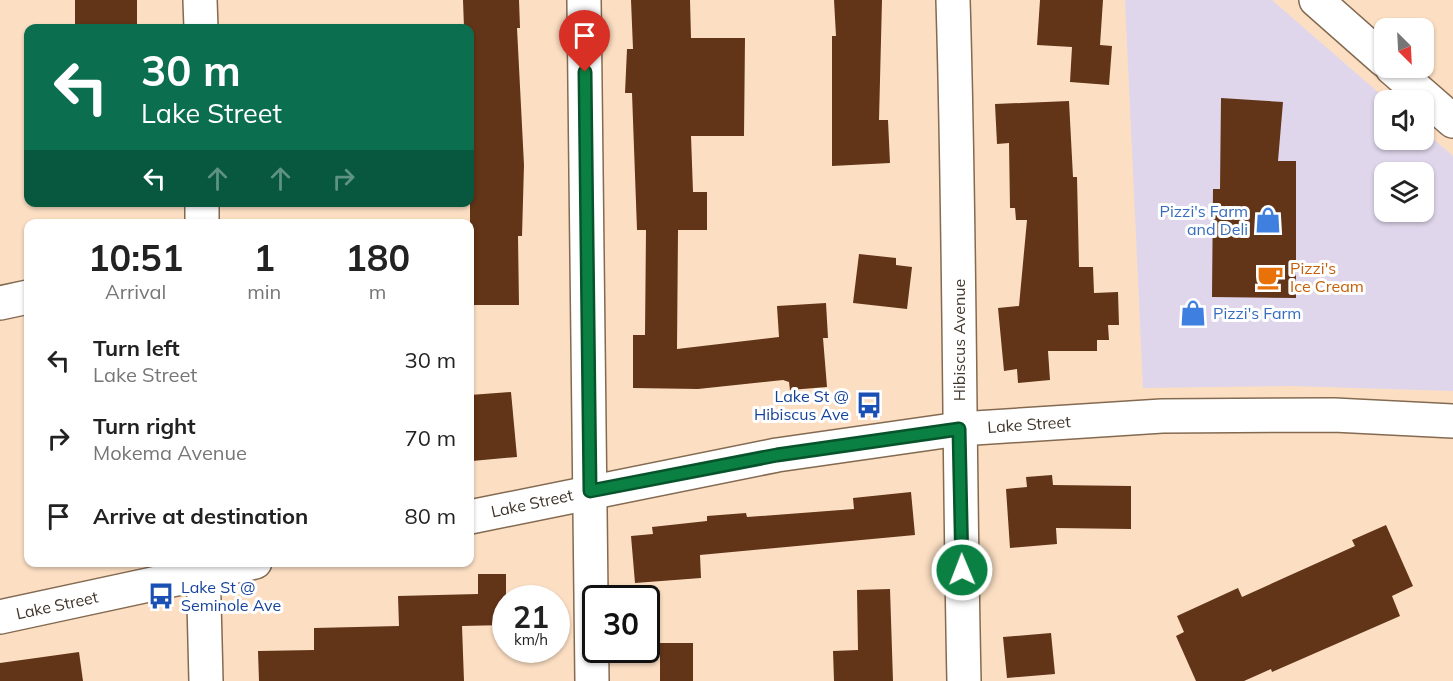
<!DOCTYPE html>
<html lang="en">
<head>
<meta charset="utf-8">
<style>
  :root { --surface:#fff; --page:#f2f2f2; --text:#222; --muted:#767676 }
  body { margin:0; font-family:Mulish,sans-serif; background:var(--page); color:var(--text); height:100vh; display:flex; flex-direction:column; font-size:22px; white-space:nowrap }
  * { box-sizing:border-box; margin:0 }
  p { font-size:20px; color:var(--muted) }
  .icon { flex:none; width:33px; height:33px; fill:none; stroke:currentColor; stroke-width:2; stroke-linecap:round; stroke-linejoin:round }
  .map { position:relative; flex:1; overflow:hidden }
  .panel { position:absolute; left:24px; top:219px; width:450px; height:348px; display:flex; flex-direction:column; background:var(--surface); border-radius:12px; box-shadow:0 2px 4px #0004 }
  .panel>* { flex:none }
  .guide { position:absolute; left:24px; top:24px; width:450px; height:183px; border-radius:12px; box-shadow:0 2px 4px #0004; background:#0b6e4f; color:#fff; overflow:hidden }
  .needle { width:39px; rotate:156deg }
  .buttons { position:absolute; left:1374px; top:18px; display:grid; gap:12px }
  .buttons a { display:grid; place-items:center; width:60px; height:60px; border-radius:12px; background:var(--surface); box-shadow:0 2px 4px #0004; font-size:30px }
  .speed { position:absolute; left:492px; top:585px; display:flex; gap:12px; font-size:30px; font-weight:700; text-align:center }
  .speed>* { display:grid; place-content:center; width:78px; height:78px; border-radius:50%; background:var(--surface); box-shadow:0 2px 4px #0004; line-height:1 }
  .speed small { font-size:15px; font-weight:400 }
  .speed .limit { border:3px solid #111; border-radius:9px; background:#fff; color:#111 }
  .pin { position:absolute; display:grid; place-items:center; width:51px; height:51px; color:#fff; margin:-62px -26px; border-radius:50% 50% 50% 0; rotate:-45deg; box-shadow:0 0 6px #0007 }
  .pin .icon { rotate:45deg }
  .me { position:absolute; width:66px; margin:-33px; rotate:359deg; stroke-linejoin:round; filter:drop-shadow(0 0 4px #0008) }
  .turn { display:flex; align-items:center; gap:21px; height:126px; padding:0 18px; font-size:27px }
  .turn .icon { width:78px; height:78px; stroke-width:2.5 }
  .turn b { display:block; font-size:42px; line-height:51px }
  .lanes { display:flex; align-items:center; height:57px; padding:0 18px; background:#0003; justify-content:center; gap:30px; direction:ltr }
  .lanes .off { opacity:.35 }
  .eta { display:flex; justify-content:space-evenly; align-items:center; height:102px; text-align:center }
  .eta b { font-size:36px; font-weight:700; line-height:42px }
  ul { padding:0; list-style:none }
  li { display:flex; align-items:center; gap:18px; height:78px; padding:0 18px }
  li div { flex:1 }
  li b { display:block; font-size:22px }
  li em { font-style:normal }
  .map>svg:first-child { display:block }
  .commercial { fill:#dfd6eb; fill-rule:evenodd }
  .building { fill:#623418 }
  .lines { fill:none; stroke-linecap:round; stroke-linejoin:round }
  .minor-casing { stroke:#836a51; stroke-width:36 }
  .minor { stroke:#fff; stroke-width:33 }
  .route-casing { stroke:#07532c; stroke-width:15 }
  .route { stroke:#0b8043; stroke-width:10 }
  .labels { text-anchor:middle; stroke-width:6; stroke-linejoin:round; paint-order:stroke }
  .shop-label { font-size:16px; fill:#366cbe; stroke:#fff; text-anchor:end }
  .food-label { font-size:16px; fill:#c56008; stroke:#fff; text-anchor:start }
  .street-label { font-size:16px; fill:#40352a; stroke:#fff }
  .transit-label { font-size:16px; fill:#164399; stroke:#fff; text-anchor:end }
</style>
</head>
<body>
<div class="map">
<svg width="1453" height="681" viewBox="0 0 1453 681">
  <rect width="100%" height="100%" fill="#fcdfc3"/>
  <path class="commercial" d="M1125,0H1272L1387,100H1384V140H1424V131L1453,156V391L1291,386L1143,388ZM1384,172H1424V212H1384Z"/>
  <g class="building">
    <rect x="75" y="0" width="62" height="28"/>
    <path d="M463,0H519L520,28H517L524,165L522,236H518L519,305H470V28H464Z"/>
    <path d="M631,0H690L691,38H745L744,136H691L693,192H707V230H678L677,349L779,337L777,306L826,303L828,338H823L827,387L790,390L789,382L783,380L698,389L633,388V335H645L646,230H637L632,93H625L627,49H633Z"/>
    <path d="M834,0H882L879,120H888L890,163L832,166V36H836Z"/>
    <path d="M1040,0H1103L1100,45L1112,46L1109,85L1070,82L1072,47L1037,45Z"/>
    <path d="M1221,98L1283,102L1278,161H1296V298L1212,297L1213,189H1220Z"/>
    <path d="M1069,101L1073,177H1077L1079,267H1093L1094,293L1118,292L1119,325H1108L1109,340H1097V351H1048L1050,380L1018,383L1017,369L1004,371L998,308L1019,306L1027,220H1016L1015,208H1010L1009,143L997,144L995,104Z"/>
    <path d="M859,254L896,258V265L912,267L907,309L853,303Z"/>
    <path d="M511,392L517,457L472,461L470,395Z"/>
    <path d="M1052,475L1053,485L1131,486V529L1056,528L1057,544L1010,548L1006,489L1027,487L1026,477Z"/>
    <path d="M911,492L915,535L700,555L701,578L635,583L631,536L653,534L652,527L707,521V516L746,513L747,517L854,509L853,498Z"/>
    <path d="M1386,525L1413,586L1392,596L1400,616L1272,672L1271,669L1244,681H1196L1176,636L1184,632L1177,616L1238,588L1242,597L1355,546L1352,540Z"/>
    <path d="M478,574H506V625L462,626L464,681H259L258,651L314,650V628L399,626L398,596L478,594Z"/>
    <path d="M890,589L893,681H834L833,651L858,650L857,590Z"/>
    <path d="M1051,633L1055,674L1007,678L1003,637Z"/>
    <rect x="660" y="643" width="33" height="38"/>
    <path d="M79,652L83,681H0V663Z"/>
  </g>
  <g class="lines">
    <g class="minor-casing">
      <g id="minor">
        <path d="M200,0L201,28"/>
        <path d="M584,0L592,681"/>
        <path d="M953,0C960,227 959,454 964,681"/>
        <path d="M1316,0L1384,60"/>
        <path d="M1392,68L1453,121"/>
        <path d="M202,224V202"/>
        <path d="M0,303L28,297"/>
        <path d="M470,517L777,455L959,429L1162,416L1334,415L1453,421"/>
        <path d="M203,562L206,681"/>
        <path d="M0,617L255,562"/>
      </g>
    </g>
    <use href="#minor" class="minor"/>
  </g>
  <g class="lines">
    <g class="route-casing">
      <path id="route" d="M585,72L590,491L777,455L959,429L962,570"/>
    </g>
    <use href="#route" class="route"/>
  </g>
  <defs>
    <g id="shop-bare" transform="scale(2.07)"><path d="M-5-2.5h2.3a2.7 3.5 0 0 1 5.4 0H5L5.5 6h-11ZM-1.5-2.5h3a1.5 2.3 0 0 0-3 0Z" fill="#3f7fe0" stroke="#fff" stroke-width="2.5" paint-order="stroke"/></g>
    <g id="cafe-bare" transform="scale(2.07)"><path d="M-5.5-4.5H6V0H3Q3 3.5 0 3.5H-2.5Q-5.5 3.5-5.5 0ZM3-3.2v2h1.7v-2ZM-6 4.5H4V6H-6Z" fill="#e8710a" stroke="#fff" stroke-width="2.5" paint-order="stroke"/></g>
    <g id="bus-bare" transform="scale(2.07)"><path d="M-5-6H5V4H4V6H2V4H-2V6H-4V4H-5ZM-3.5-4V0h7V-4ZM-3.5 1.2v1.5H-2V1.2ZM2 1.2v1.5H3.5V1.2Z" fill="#1a4fb4" stroke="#fff" stroke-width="2.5" paint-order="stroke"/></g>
  </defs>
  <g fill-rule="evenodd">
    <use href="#shop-bare" x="1268" y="220"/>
    <use href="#cafe-bare" x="1270" y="277"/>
    <use href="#shop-bare" x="1193" y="313"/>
    <use href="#bus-bare" x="869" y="405"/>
    <use href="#bus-bare" x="161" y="596"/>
  </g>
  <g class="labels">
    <g class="shop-label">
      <text x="1248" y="217">Pizzi's Farm<tspan x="1248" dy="18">and Deli</tspan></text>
      <text x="1213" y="319" text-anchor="start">Pizzi's Farm</text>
    </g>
    <g class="food-label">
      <text x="1290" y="274">Pizzi's<tspan x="1290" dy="18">Ice Cream</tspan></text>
    </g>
    <g class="street-label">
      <text transform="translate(959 340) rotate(-90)" y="6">Hibiscus Avenue</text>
      <text transform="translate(1029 424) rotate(-4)" y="6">Lake Street</text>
      <text transform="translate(532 503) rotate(-12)" y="6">Lake Street</text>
      <text transform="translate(57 605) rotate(-12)" y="6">Lake Street</text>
    </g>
    <g class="transit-label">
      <text x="849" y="402">Lake St @<tspan x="849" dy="18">Hibiscus Ave</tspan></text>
      <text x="181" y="593" text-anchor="start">Lake St @<tspan x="181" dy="18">Seminole Ave</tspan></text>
    </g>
  </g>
</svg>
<div class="buttons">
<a><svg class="needle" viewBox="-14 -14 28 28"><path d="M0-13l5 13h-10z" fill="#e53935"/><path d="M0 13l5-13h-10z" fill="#767676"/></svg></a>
<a><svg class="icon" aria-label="sound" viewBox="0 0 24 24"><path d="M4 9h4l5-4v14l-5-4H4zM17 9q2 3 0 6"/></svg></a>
<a><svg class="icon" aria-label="layers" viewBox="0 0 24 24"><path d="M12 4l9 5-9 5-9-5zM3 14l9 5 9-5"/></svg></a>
</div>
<div class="speed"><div>21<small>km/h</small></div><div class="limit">30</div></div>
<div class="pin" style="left:585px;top:72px;background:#d93025"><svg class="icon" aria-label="arrive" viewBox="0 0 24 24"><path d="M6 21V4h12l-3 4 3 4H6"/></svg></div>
<svg class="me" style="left:962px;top:570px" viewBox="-20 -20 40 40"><circle r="17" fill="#0b8043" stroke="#fff" stroke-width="3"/><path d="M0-11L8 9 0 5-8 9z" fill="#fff"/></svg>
<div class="guide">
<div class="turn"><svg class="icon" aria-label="left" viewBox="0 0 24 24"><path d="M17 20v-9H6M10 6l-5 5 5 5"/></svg><div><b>30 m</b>Lake Street</div></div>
<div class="lanes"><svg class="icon" aria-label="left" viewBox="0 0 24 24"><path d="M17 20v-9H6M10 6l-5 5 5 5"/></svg><svg class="icon off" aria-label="ahead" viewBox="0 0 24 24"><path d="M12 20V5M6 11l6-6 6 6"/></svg><svg class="icon off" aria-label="ahead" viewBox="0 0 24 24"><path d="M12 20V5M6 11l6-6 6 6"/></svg><svg class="icon off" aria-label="right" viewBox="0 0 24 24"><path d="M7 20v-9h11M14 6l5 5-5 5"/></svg></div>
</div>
<section class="panel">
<div class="eta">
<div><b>10:51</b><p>Arrival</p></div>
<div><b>1</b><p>min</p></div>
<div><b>180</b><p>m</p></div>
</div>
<ul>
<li><svg class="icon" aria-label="left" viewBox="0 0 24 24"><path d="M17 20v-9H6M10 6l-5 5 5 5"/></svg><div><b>Turn left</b><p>Lake Street</p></div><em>30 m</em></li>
<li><svg class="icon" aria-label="right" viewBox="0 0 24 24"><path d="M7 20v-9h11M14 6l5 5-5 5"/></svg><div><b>Turn right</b><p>Mokema Avenue</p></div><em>70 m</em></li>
<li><svg class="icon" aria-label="arrive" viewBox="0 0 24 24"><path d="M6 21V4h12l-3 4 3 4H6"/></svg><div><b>Arrive at destination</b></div><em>80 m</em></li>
</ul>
</section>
</div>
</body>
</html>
